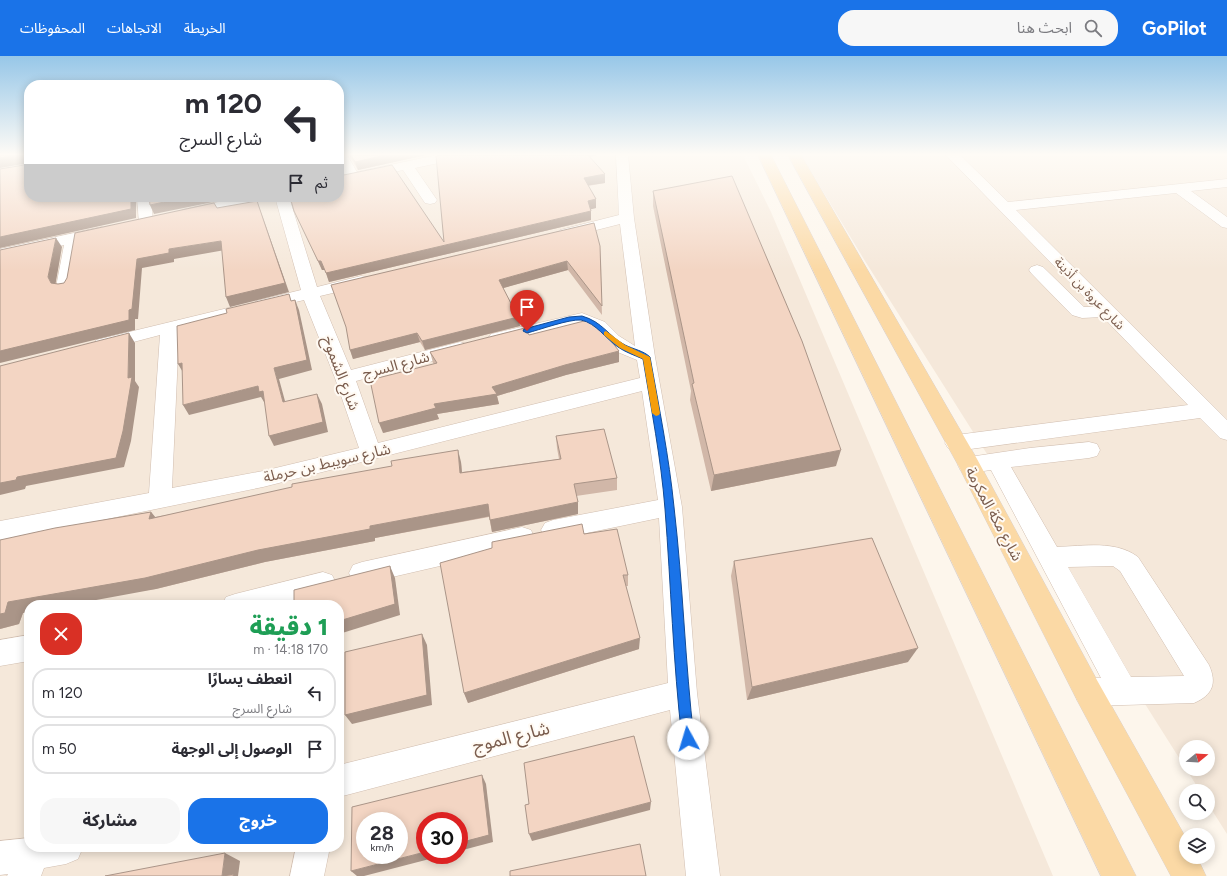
<!DOCTYPE html>
<html lang="ar">
<head>
<meta charset="utf-8">
<style>
  :root { --surface:#fff; --page:#f7f7f7; --text:#2b2b33; --muted:#7c7c81; --line:#e1e1e2; --accent:#1a73e8 }
  body { margin:0; font-family:Figtree,"Noto Sans Arabic",sans-serif; background:var(--page); color:var(--text); direction:rtl; height:100vh; display:flex; flex-direction:column; font-size:15px; white-space:nowrap }
  * { box-sizing:border-box; margin:0 }
  p { font-size:13px; color:var(--muted) }
  .icon { flex:none; width:22px; height:22px; fill:none; stroke:currentColor; stroke-width:2; stroke-linecap:round; stroke-linejoin:round }
  .map { position:relative; flex:1; overflow:hidden; direction:ltr }
  .side { position:absolute; left:24px; top:544px; width:320px; height:252px; display:flex; flex-direction:column; background:var(--surface); border-radius:16px; box-shadow:0 2px 10px #0003; direction:rtl }
  .side>* { flex:none }
  .guide { position:absolute; left:24px; top:24px; width:320px; height:122px; border-radius:16px; box-shadow:0 2px 10px #0003; direction:rtl; background:#fff; color:var(--text); overflow:hidden }
  .needle { width:26px; rotate:72deg }
  .tools { position:absolute; left:1179px; top:684px; display:grid; gap:8px }
  .tools a { display:grid; place-items:center; width:36px; height:36px; border-radius:50%; background:var(--surface); box-shadow:0 2px 10px #0003; font-size:20px }
  .speed { position:absolute; left:356px; top:756px; display:flex; gap:8px; font-size:20px; font-weight:700; text-align:center }
  .speed>* { display:grid; place-content:center; width:52px; height:52px; border-radius:50%; background:var(--surface); box-shadow:0 2px 10px #0003; line-height:1 }
  .speed small { font-size:10px; font-weight:400 }
  .speed .limit { border:6px solid #d22; background:#fff; color:#111 }
  .pin { position:absolute; display:grid; place-items:center; width:34px; height:34px; color:#fff; margin:-41px -17px; border-radius:50% 50% 50% 0; rotate:-45deg; box-shadow:0 0 4px #0007 }
  .pin .icon { rotate:45deg }
  .me { position:absolute; width:44px; margin:-22px; rotate:354deg; stroke-linejoin:round; filter:drop-shadow(0 0 3px #0008) }
  .turn { display:flex; align-items:center; gap:14px; height:84px; padding:0 16px; font-size:18px }
  .turn .icon { width:52px; height:52px; stroke-width:2.5 }
  .turn b { display:block; font-size:28px; line-height:34px }
  .then { display:flex; align-items:center; height:38px; padding:0 16px; background:#0003; gap:8px; font-size:15px }
  .round { display:grid; place-items:center; flex:none; width:42px; height:42px; border-radius:16px; background:var(--page) }
  .head { display:flex; align-items:center; justify-content:space-between; height:68px; padding:0 16px }
  h1 { font-size:24px; font-weight:800; line-height:30px; color:#1e9e55 }
  .action { display:flex; gap:8px; margin-top:auto; padding:8px 16px }
  .action a { flex:1; height:46px; border-radius:16px; background:var(--accent); color:#fff; font-size:16px; font-weight:800; line-height:46px; text-align:center }
  .action a+a { background:var(--page); color:var(--text) }
  ul { padding:0; list-style:none }
  li { display:flex; align-items:center; gap:12px; height:50px; margin:0 8px 6px; padding:0 8px; border:2px solid var(--line); border-radius:16px }
  li div { flex:1 }
  li b { display:block; font-size:15px }
  li em { font-style:normal }
  header { display:flex; align-items:center; gap:24px; box-sizing:border-box; height:56px; padding:0 20px; background:var(--accent); color:#fff }
  header strong { font-size:19px }
  nav { display:flex; gap:22px; margin-inline-start:auto; font-size:14px }
  .search { width:280px; height:36px; background:var(--page); display:flex; align-items:center; gap:10px; box-sizing:border-box; padding:0 14px; border-radius:16px; color:var(--muted); font-size:15px }
  .map>svg:first-child { display:block }
  .residential { fill:#f5e8da; fill-rule:evenodd }
  .lines { fill:none; stroke-linecap:round; stroke-linejoin:round }
  .minor-casing { stroke:#d1beb0; stroke-width:1 }
  .major-casing { stroke:#dad1cd; stroke-width:1 }
  .minor { fill:#fff; fill-rule:evenodd }
  .major { fill:#fbd9a5; fill-rule:evenodd }
  .wall { fill:#d1b7a8 }
  .shaded-wall { fill:#aa9588 }
  .building { fill:#f3d5c3; stroke:#aa9588; fill-rule:evenodd }
  .route { fill:#1a73e8; stroke:#114b97 }
  .slow { fill:#f59e0b }
  .labels { text-anchor:middle; stroke-width:4; stroke-linejoin:round; paint-order:stroke }
  .far-street-label { font-size:13px; fill:#7a5c4d; stroke:#fffaf3 }
  .street-label { font-size:15px; fill:#7a5c4d; stroke:#fffaf3 }
  .near-street-label { font-size:18px; fill:#7a5c4d; stroke:#fffaf3 }
</style>
</head>
<body>
<header>
<strong>GoPilot</strong>
<div class="search"><svg class="icon" aria-label="search" viewBox="0 0 24 24"><circle cx="10" cy="10" r="6"/><path d="M15 15l6 6"/></svg>ابحث هنا</div>
<nav><a>الخريطة</a><a>الاتجاهات</a><a>المحفوظات</a></nav>
</header>
<div class="map">
<svg width="1227" height="820" viewBox="0 0 1227 820">
  <rect width="100%" height="100%" fill="#fdf6ec"/>
  <g class="residential">
    <path d="M0,99H29V141H339V99H743L771,156L1053,820H0ZM29,549H339V791H29ZM365,765H399V799H365ZM425,765H459V799H425Z"/>
    <path d="M801,99H1227V778L1208,748V735H1200L865,205ZM1186,691H1208V713H1186Z"/>
  </g>
  <g class="lines">
    <g class="minor-casing">
      <g id="minor">
        <path d="M339,99H347L357,116L437,99H463L462,102L415,112L437,144L435,147L430,148L425,147L403,114L339,128V120L345,119L339,108Z"/>
        <path d="M616,99H628L634,162L655,301L682,451L697,637L720,820H686L670,654L339,741V709L668,627L659,462L553,484L545,481L541,474L545,467L553,464L658,444L642,335L263,431L0,485V465L149,437L160,279L103,294L96,292L94,288L96,284L228,252L234,253L237,257L234,261L179,275L172,432L263,415L359,392L335,322L304,244L262,254L256,253L253,249L256,245L301,234L275,141H289L317,231L361,220L367,221L369,225L367,229L320,240L351,314L460,286L467,288L469,292L467,296L356,325L378,387L640,322L637,304L615,295L593,274L580,268L497,288L491,286L488,282L491,278L582,257L605,266L619,280L635,290L620,168L565,182L560,180L557,177L560,174L619,159Z"/>
        <path d="M946,99H960L1008,146L1227,123V131L1191,135L1227,161V172L1222,171L1176,137L1016,154L1227,364V384L1220,382L1200,362L956,395L948,392L945,387L948,382L956,379L1188,349L1103,261L1082,262L1072,259L1031,217L1029,214L1031,211L1037,209L1043,211L1084,251H1094Z"/>
        <path d="M137,141H151L153,166L151,169L146,170L141,169L139,166Z"/>
        <path d="M241,141H268L266,144L187,161L182,160L180,157L182,154Z"/>
        <path d="M102,171L107,173L110,176L107,179L80,185L72,231L70,235L64,236L58,235L56,231L64,189L0,203V193Z"/>
        <path d="M1089,386L1097,388L1100,394L1097,400L1089,402L1011,411L1057,491C1083,490 1116,484 1138,501L1209,609C1217,627 1213,639 1194,647L1088,650L1078,646L1074,636L1078,626L1088,622H1101L991,414L969,417L961,415L958,409L961,403L969,401L1030,392ZM1068,511L1113,510L1120,515L1184,620L1131,621Z"/>
        <path d="M522,471L531,474L534,481L531,488L522,491L362,528L353,525L349,517L353,509L362,506Z"/>
        <path d="M323,516L332,519L336,527L332,535L280,549H222L226,541L235,538Z"/>
        <path d="M29,579V605L0,610V584Z"/>
        <path d="M29,782V791H83L78,803L66,808L44,812L41,820H7L8,818L0,819V785Z"/>
        <path d="M296,791H330L324,820H290Z"/>
      </g>
    </g>
    <g class="major-casing">
      <g id="major">
        <path d="M758,99H771L1136,820H1101Z"/>
        <path d="M788,99H801L977,403L1098,626L1186,782V801H1197L1206,820H1171L1078,646L958,409Z"/>
      </g>
    </g>
    <use href="#minor" class="minor"/>
    <use href="#major" class="major"/>
  </g>
  <g class="wall">
    <path d="M349,99H426L358,114Z"/>
    <path d="M442,99H597L590,101L605,127L588,130L596,152L590,153L591,164L329,226L325,214H322L298,163L294,155L444,186Z"/>
    <path d="M653,135L836,410L711,435L690,344L691,335L653,150Z"/>
    <path d="M600,190L602,259L568,214L503,232L518,261L520,270L425,294L420,286L353,303L350,294Z"/>
    <path d="M529,279L619,306L566,319L497,340L499,348L437,358L439,363L383,377L434,308L433,307L430,296Z"/>
    <path d="M556,380L617,422V434L576,440L578,446V458L492,476L489,461L375,482V485L265,506L156,533L29,549V556L23,557L19,568L0,573V484L151,456L155,461L461,406L462,416L559,403L557,392Z"/>
    <path d="M584,478L628,519V530H626L639,593L468,647L464,637Z"/>
    <path d="M734,505L908,606L747,644L731,520Z"/>
  </g>
  <g class="shaded-wall">
    <path d="M16,99H24L29,107L0,112V102Z"/>
    <path d="M386,99H426L358,114L355,106Z"/>
    <path d="M584,99H597L584,102Z"/>
    <path d="M340,109L343,118L339,119V110Z"/>
    <path d="M605,118V127L584,130V122Z"/>
    <path d="M131,141H136V162L0,192V181Z"/>
    <path d="M188,141H211L213,146L154,158L150,149Z"/>
    <path d="M596,143V152L588,154V145Z"/>
    <path d="M257,145L289,236L230,251L226,241Z"/>
    <path d="M591,155V164L329,226L326,217Z"/>
    <path d="M56,182L62,191L55,231L51,227L48,221Z"/>
    <path d="M221,185L225,194L174,203V206L142,212L138,263H135V274L0,307V295L129,254L137,203L169,193Z"/>
    <path d="M318,205H321L325,214H322Z"/>
    <path d="M567,205L568,214L500,233L499,224Z"/>
    <path d="M295,244L299,254L312,314L279,323L288,356L283,346L274,312Z"/>
    <path d="M518,261L520,270L425,294L422,285Z"/>
    <path d="M129,277L135,287V325L139,331L131,385L124,411L26,430L25,433L0,439V427L17,421L128,322Z"/>
    <path d="M417,277L420,286L353,303L350,294Z"/>
    <path d="M619,295V306L566,319L497,340L499,348L437,358L439,363L383,377L379,367L434,348L565,309Z"/>
    <path d="M182,307L184,318L178,308Z"/>
    <path d="M258,330L263,335L268,345L264,346L261,341L189,359L183,349Z"/>
    <path d="M317,338L322,348L328,376L274,390L269,380Z"/>
    <path d="M458,394L461,406L463,429L460,417Z"/>
    <path d="M841,394L836,410L711,435L714,419Z"/>
    <path d="M578,446V458L492,476L490,464Z"/>
    <path d="M488,448L491,460L375,482V485L265,506L156,533L69,549H29V556L23,557L19,568L0,573V558L8,546L370,470Z"/>
    <path d="M151,456L161,468L149,463Z"/>
    <path d="M390,510L395,522L400,559L339,578V565Z"/>
    <path d="M422,578L427,589L432,649L352,668L345,659Z"/>
    <path d="M640,582L639,593L468,647L464,637Z"/>
    <path d="M918,592L908,606L747,644L752,631Z"/>
    <path d="M482,719L486,728L493,786L459,795V787Z"/>
    <path d="M651,746L650,754L532,785L529,778Z"/>
    <path d="M425,796V799H445L364,820H357L351,815Z"/>
    <path d="M225,797L240,805L238,820H222Z"/>
  </g>
  <g class="building">
    <path d="M0,99H16L0,102Z"/>
    <path d="M25,99H29V141H131V153L0,181V113L24,109Z"/>
    <path d="M351,99H386L355,106Z"/>
    <path d="M442,99H588L605,118L584,122L596,143L588,145L591,155L326,217L321,205H318L294,155L290,141H339V120L392,109L444,186L436,100Z"/>
    <path d="M732,120L802,285L841,394L714,419L692,328L694,327L653,135Z"/>
    <path d="M149,141H188L150,149Z"/>
    <path d="M257,145L285,227L226,241L221,185L169,193V197L137,203L132,253L129,254V264L0,295V194L56,182L48,221L51,227L58,228L64,227L67,222L75,177L214,147L217,152Z"/>
    <path d="M594,167L600,190L602,250L567,205L499,224L518,261L422,285L417,277L350,294L346,271L331,229Z"/>
    <path d="M289,238L291,245L295,244L307,304L274,312L283,346L317,338L323,366L269,380L263,335L259,336L258,330L183,349L182,307L178,308L177,270L227,257L226,253Z"/>
    <path d="M588,264L608,281L619,295L565,309L492,331L497,338L434,348L436,352L379,367L370,324L437,307L430,296L525,272L529,279Z"/>
    <path d="M129,277L128,322L132,321L123,375L116,402L17,421L16,424L0,427V310Z"/>
    <path d="M604,373L617,422L574,428L578,446L490,464L488,448L370,470V473L258,494L145,522L8,546L5,557L0,558V484L55,472L151,456L149,463L292,431V428L392,410L391,405L458,394L460,417L561,403L556,380Z"/>
    <path d="M582,468L584,478L617,473L628,519H623L640,582L464,637L440,507L492,492V486Z"/>
    <path d="M872,482L918,592L752,631L734,505Z"/>
    <path d="M390,510L395,548L339,565V549H294V534Z"/>
    <path d="M422,578L427,639L345,659V596Z"/>
    <path d="M634,680L651,746L529,778L525,749L529,748L524,707Z"/>
    <path d="M482,719L489,779L459,787V765H425V796L351,815L352,751ZM365,765H399V799H365Z"/>
    <path d="M640,788L646,820H510V815Z"/>
    <path d="M225,797L222,820H105Z"/>
    <path d="M234,818L233,820H223Z"/>
  </g>
  <linearGradient id="sky" x2="0" y2="1"><stop stop-color="#97c7e8"/><stop offset="0.46" stop-color="#fefbf6"/><stop offset="1" stop-color="#fefbf6" stop-opacity="0"/></linearGradient>
  <rect width="1227" height="214" fill="url(#sky)"/>
  <path class="route" d="M582,260C603,266 608,280 625,289C633,293 644,295 650,301C659,351 669,401 674,451C683,528 685,606 694,683L692,687L688,689L684,687L682,683C673,606 671,529 665,453C661,402 651,352 643,303C634,299 625,296 618,291C606,283 596,267 581,264C569,263 539,274 527,277L523,275L524,273L569,261Z"/>
  <path class="slow" d="M606,275L625,289L650,301L660,357L659,359L656,360L652,357L643,303L620,292L604,279V276Z"/>
  <g class="labels">
    <g class="far-street-label">
      <text transform="translate(1090 237) rotate(46)" y="5">شارع عروة بن أذينة</text>
    </g>
    <g class="street-label">
      <text transform="translate(396 309) rotate(-15)" y="5">شارع السرج</text>
      <text transform="translate(341 317) rotate(69)" y="5">شارع الشموخ</text>
      <text transform="translate(327 407) rotate(-13)" y="5">شارع سويبط بن حرملة</text>
      <text transform="translate(994 458) rotate(62)" y="5">شارع مكة المكرمة</text>
    </g>
    <g class="near-street-label">
      <text transform="translate(511 681) rotate(-14)" y="6">شارع الموج</text>
    </g>
  </g>
</svg>
<div class="tools">
<a><svg class="needle" viewBox="-14 -14 28 28"><path d="M0-13l5 13h-10z" fill="#e53935"/><path d="M0 13l5-13h-10z" fill="#7c7c81"/></svg></a>
<a><svg class="icon" aria-label="search" viewBox="0 0 24 24"><circle cx="10" cy="10" r="6"/><path d="M15 15l6 6"/></svg></a>
<a><svg class="icon" aria-label="layers" viewBox="0 0 24 24"><path d="M12 4l9 5-9 5-9-5zM3 14l9 5 9-5"/></svg></a>
</div>
<div class="speed"><div>28<small>km/h</small></div><div class="limit">30</div></div>
<div class="pin" style="left:527px;top:275px;background:#d93025"><svg class="icon" aria-label="arrive" viewBox="0 0 24 24"><path d="M6 21V4h12l-3 4 3 4H6"/></svg></div>
<svg class="me" style="left:688px;top:683px" viewBox="-20 -20 40 40"><circle r="19" fill="#fff"/><path d="M0-13L10 11 0 6-10 11z" fill="#1a73e8"/></svg>
<div class="guide">
<div class="turn"><svg class="icon" aria-label="left" viewBox="0 0 24 24"><path d="M17 20v-9H6M10 6l-5 5 5 5"/></svg><div><b>120 m</b>شارع السرج</div></div>
<div class="then">ثم<svg class="icon" aria-label="arrive" viewBox="0 0 24 24"><path d="M6 21V4h12l-3 4 3 4H6"/></svg></div>
</div>
<section class="side">
<div class="head"><div><h1>1 دقيقة</h1><p>170 m · 14:18</p></div><a class="round" style="background:#d93025;color:#fff"><svg class="icon" aria-label="close" viewBox="0 0 24 24"><path d="M6 6l12 12M18 6L6 18"/></svg></a></div>
<ul>
<li><svg class="icon" aria-label="left" viewBox="0 0 24 24"><path d="M17 20v-9H6M10 6l-5 5 5 5"/></svg><div><b>انعطف يسارًا</b><p>شارع السرج</p></div><em>120 m</em></li>
<li><svg class="icon" aria-label="arrive" viewBox="0 0 24 24"><path d="M6 21V4h12l-3 4 3 4H6"/></svg><div><b>الوصول إلى الوجهة</b></div><em>50 m</em></li>
</ul>
<div class="action"><a>خروج</a><a>مشاركة</a></div>
</section>
</div>
</body>
</html>
